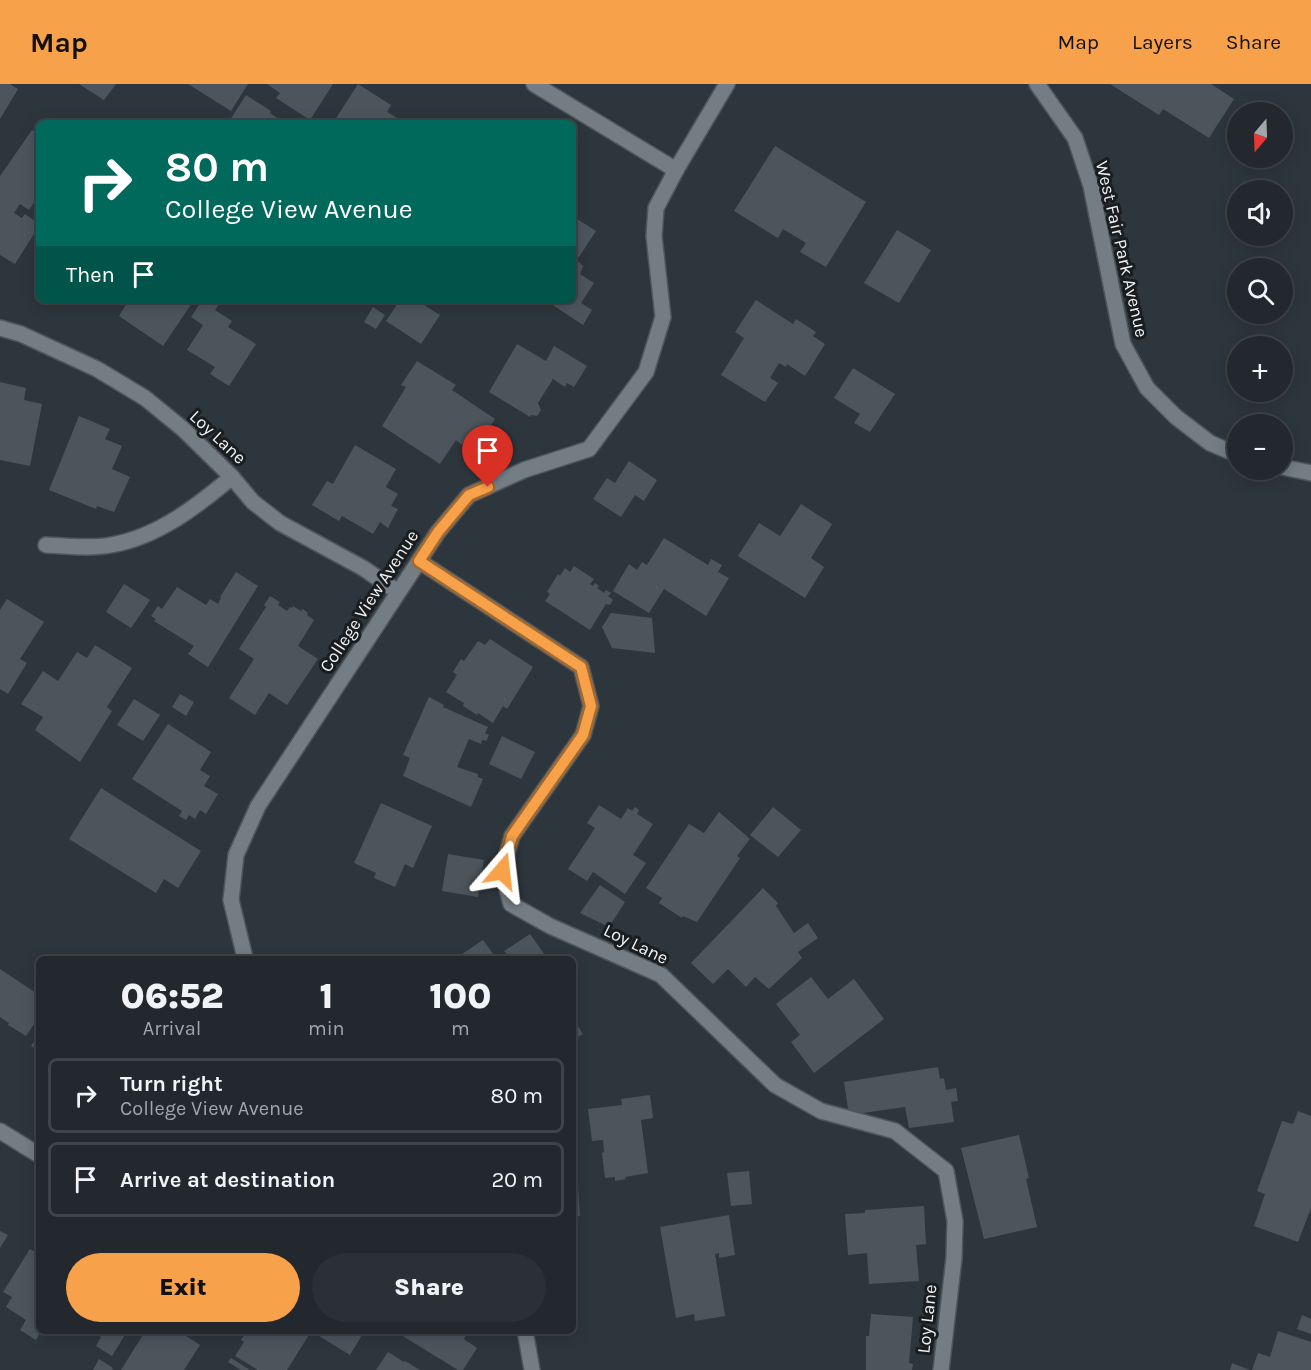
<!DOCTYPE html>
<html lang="en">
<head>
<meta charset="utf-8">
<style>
  :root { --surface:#22282e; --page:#2a3036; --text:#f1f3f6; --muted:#a2a6aa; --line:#3f444a; --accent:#f7a14a }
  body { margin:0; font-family:Karla,sans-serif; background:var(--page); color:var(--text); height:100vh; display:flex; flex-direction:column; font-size:22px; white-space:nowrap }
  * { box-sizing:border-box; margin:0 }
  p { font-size:20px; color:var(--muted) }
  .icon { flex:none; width:33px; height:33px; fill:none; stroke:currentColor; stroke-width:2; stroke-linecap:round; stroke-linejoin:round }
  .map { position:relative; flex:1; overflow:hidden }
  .details { position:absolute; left:36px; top:872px; width:540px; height:378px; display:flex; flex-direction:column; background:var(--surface); border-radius:9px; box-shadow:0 3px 15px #0003,0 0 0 2px var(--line) }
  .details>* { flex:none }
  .top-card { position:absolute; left:36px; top:36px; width:540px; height:183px; border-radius:9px; box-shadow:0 3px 15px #0003,0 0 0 2px var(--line); background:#00695c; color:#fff; overflow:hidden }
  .needle { width:39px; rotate:199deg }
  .buttons { position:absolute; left:1227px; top:18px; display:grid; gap:12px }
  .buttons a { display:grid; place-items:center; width:66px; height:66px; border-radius:50%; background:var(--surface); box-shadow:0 3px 15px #0003,0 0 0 2px var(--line); font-size:30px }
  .pin { position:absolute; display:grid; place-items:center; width:51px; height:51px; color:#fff; margin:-62px -26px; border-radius:50% 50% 50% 0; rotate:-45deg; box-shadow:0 0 6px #0007 }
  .pin .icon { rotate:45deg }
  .me { position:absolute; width:66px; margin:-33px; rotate:17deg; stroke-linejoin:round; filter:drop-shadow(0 0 4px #0008) }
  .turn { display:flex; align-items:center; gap:21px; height:126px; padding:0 30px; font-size:27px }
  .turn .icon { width:78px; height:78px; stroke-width:2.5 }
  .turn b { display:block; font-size:42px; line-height:51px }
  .then { display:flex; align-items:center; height:57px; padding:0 30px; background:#0003; gap:12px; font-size:22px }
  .eta { display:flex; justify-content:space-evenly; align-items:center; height:102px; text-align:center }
  .eta b { font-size:36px; font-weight:800; line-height:42px }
  .primary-button { display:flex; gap:12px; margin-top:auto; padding:12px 30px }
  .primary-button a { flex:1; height:69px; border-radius:36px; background:var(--accent); color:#111; font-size:24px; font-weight:800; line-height:69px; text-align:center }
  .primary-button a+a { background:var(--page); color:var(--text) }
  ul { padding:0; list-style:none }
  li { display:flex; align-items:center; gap:18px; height:75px; margin:0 12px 9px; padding:0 18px; border:3px solid var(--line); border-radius:9px }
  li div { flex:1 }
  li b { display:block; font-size:22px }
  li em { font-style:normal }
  header { display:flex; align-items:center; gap:36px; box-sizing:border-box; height:84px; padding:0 30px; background:var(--accent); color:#111 }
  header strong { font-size:28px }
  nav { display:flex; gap:33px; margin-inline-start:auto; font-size:21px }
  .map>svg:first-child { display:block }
  .building { fill:#4c555c }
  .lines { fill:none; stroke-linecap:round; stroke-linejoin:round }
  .street-casing { stroke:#4e555b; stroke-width:18 }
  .street { stroke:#747d84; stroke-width:15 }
  .route-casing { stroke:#a16930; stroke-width:15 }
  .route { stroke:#f7a14a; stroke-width:10 }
  .labels { text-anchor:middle; stroke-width:6; stroke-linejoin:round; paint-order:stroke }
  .street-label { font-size:18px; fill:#eef3f8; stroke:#1a1d20 }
</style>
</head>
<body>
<header>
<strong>Map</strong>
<nav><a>Map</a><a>Layers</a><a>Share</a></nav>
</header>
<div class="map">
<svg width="1311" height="1286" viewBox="0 0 1311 1286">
  <rect width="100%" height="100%" fill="#2e363d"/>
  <g class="building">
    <path d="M0,0H10L18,5L0,35Z"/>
    <path d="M79,0H116L104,16Z"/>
    <path d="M188,0H248L231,27Z"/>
    <path d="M267,0H333L310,36L276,14L280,9Z"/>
    <path d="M358,0L391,21L387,28L400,36L398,39H333Z"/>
    <path d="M1110,0H1211L1234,15L1209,54L1163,25L1159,31Z"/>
    <path d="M246,11L271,27L270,29L280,36L278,39H228Z"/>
    <path d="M32,46L39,50V111L29,126L20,120L14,129L22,134L25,130L39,140V142L15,180L0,171V92Z"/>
    <path d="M775,62L866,118L826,183L800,168L806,159L783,145L778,154L734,127Z"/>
    <path d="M574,133L596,147L577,176L583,182L580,190L594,199L581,219L592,226L583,241L545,216H573Z"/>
    <path d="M897,146L931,166L899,219L864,199Z"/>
    <path d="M129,216H194L163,262L119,232Z"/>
    <path d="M202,216H222L215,226L232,237L228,243L256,260L229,302L210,290L215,283L187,266L203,241L191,233Z"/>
    <path d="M400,216H416L440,231L421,260L386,237Z"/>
    <path d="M756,216L793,240L796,235L816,248L813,252L825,260L805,292L787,280L786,283L779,279L770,294L778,299L765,318L721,291L744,254L735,248Z"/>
    <path d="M373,223L385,231L376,245L364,238Z"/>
    <path d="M517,260L546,277L554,262L587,282L574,303L567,299L565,303L553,295L538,319L541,326L537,332L531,331L530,333L489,308Z"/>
    <path d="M417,277L456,301L452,306L495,335L480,357L469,349L462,361L456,356L440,380L382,342L406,303L401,301Z"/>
    <path d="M853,284L895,310L870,348L854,339L860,330L834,314Z"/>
    <path d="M0,298L26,304L24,316L42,320L30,382L0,376Z"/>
    <path d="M79,332L110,345L105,355L122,362L112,385L130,393L114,428L97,422L96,425L49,406Z"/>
    <path d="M355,361L396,385L386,403L398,410L391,422L398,425L388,444L380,438L373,450L342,432L339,437L312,421L327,397L333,400Z"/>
    <path d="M629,377L657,396L644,417L635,411L621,433L593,415L607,394L615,399Z"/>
    <path d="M801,420L832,440L811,474L824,483L805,514L738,472L759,439L780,452Z"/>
    <path d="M664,454L708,481L711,475L722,481L718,488L729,494L706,532L664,505L649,529L613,507L629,480L637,486L642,478L647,481Z"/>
    <path d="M574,482L594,495L590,500L593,502L595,499L599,502L597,504L604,509L606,506L611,509L608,512L613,516L610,521L606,520L590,546L545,517L550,510L547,508L558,490L560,492L565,484L570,488Z"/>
    <path d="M236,488L258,502L208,583L188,570L194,562L154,537L156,535L151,532L158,522L162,525L177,503L206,521L210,515L218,520L221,514L220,513Z"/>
    <path d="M124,500L150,516L131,544L106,528Z"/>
    <path d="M270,512L280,518L278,521L287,527L290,523L292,524L293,522L301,527L303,525L308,529L307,531L314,536L298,562L318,575L287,621L269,609L255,631L229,614L254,575L239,565L266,523L264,521Z"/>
    <path d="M7,515L44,538L20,575L27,579L8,610L0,605V526Z"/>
    <path d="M611,529L652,534L655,569L612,564L602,543Z"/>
    <path d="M490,555L533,583L507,625L503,622L493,639L478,629L477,631L463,622L464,619L446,608L457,591L453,588L461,575L464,577L478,557L485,561Z"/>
    <path d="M95,561L132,584L107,623L112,627L80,678L35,646L43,633L21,620L43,587L58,597L77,568L87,574Z"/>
    <path d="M180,610L194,618L186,632L172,623Z"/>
    <path d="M429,613L444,621L443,623L488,643L485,649L489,651L486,657L482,656L481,660L469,655L457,683L478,690V693L483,695L471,723L403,692L410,674L403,671Z"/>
    <path d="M134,615L160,631L143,657L117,641Z"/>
    <path d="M168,640L211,668L200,686L210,692L204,702L218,710L206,730L200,726L195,735L189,731L186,736L179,732L182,727L132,695Z"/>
    <path d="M502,652L535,668L521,695L489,680Z"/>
    <path d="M101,704L201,767L178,804L164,795L156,809L69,755Z"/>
    <path d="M381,719L432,742L413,784L405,780L395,803L374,794L376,789L354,779Z"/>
    <path d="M599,721L621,735L628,724L632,727L635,723L639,726L637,730L653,740L633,771L646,779L625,810L593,788L587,797L568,785L595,744L587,739Z"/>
    <path d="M773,723L801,746L778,773L750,751Z"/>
    <path d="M719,728L750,755L737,772L740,774L697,838L683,832L682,834L659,819L662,814L646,804L689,740L704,749Z"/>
    <path d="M448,770L484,776L478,813L442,807Z"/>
    <path d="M600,801L625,818L609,843L580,829Z"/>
    <path d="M763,804L778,819L776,822L794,849L808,839L818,854L798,868L802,874L769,905L755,893L746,903L728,885L713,900L691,879Z"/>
    <path d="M530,850L547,874H510L504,867Z"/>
    <path d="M483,856L496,874H456Z"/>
    <path d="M0,885L39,911V933L26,952L8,941L9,939L0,933Z"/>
    <path d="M811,893L828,915L854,895L884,935L814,989L791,958L800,951L776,920Z"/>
    <path d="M573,935L583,950L573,956Z"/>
    <path d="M39,950V967L31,962Z"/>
    <path d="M938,983L940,995L944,994L946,1006L956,1004L958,1017L951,1018L954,1038L909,1044L905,1023L849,1031L844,998Z"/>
    <path d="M650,1011L653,1034L641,1036L648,1089L625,1093L626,1095L615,1097V1093L605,1094L602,1069L604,1068L603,1056L592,1057L588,1025L622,1021L621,1015Z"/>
    <path d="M1298,1027L1311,1032V1124L1298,1158L1254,1142L1265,1110L1257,1107L1282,1037L1293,1040Z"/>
    <path d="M1019,1051L1029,1094L1026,1095L1037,1143L984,1155L961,1064Z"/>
    <path d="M749,1087L752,1120L731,1122L727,1089Z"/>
    <path d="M578,1104L580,1132L573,1133V1105Z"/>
    <path d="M924,1122L926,1160L916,1161L919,1197L869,1200L867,1169L848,1171L845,1130L865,1129V1126Z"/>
    <path d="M729,1131L735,1171L719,1174V1169L715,1170L725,1232L695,1237L694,1230L676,1234L660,1143Z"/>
    <path d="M0,1147L8,1151L0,1164Z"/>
    <path d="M30,1165L39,1170V1246H42L36,1256L20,1246L26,1236L6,1223L12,1213L3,1208Z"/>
    <path d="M871,1230L913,1233L909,1279L913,1280L912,1286H866V1252H869Z"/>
    <path d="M1302,1231L1311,1235V1250L1297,1245Z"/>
    <path d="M91,1246H128L112,1272L96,1262L101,1253Z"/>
    <path d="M146,1246H177L200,1261L184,1286H121Z"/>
    <path d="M247,1246H312L287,1286H258L235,1272L244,1258L241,1256Z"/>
    <path d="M322,1246H365L350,1271L319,1252Z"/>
    <path d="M404,1246H469L464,1255L477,1264L463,1286H458L401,1251Z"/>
    <path d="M1278,1247L1311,1258V1286H1252L1258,1269L1270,1273Z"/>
    <path d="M388,1268L404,1278L405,1277L420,1286H376Z"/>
    <path d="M231,1274L250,1286H241L228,1278Z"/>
    <path d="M99,1275L113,1284L112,1286H93Z"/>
    <path d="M1232,1279L1250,1286H1230Z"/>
  </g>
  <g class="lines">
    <g class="street-casing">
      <g id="street">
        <path d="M534,0L676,86"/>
        <path d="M1037,0L1075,54L1091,102L1123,260L1147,304L1176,333L1210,359L1238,371"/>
        <path d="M0,244L21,250L97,285L145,314L183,345L232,393L253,418L280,439L363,484L398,508"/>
        <path d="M1282,383L1311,389"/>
        <path d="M46,461C67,462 90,465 111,461C158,453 197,422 232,393"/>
        <path d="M419,477L581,583L591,622L583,651L512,752L502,787L511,820L550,842L661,891L775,1001L821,1027L895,1047L946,1087L955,1137L954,1174L941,1286"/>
        <path d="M245,874L231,816L236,771L258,722L438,448L469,411L524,386L589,365L646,288L663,233L654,152L656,124L676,86L727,0"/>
        <path d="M0,1047L39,1071"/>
        <path d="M525,1246L532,1286"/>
      </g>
    </g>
    <use href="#street" class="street"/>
  </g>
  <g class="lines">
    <g class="route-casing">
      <path id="route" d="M488,403L469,411L438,448L419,477L581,583L591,622L583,651L512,752L502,787"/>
    </g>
    <use href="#route" class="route"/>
  </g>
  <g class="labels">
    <g class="street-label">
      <text transform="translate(1122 165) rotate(77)" y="6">West Fair Park Avenue</text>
      <text transform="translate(218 353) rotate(43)" y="6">Loy Lane</text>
      <text transform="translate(369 517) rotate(-57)" y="6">College View Avenue</text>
      <text transform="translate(636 860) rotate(26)" y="6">Loy Lane</text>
      <text transform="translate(927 1235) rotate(-84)" y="6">Loy Lane</text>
    </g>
  </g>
</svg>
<div class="buttons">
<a><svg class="needle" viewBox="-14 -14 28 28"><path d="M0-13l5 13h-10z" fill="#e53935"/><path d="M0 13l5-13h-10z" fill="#a2a6aa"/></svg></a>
<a><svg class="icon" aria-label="sound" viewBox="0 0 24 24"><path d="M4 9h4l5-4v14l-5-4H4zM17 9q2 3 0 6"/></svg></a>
<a><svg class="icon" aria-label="search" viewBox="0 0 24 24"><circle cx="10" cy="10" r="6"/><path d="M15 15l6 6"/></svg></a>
<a>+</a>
<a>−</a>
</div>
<div class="pin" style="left:488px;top:403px;background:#d93025"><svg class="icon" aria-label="arrive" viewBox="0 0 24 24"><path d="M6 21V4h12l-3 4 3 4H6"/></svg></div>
<svg class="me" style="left:502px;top:787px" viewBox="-20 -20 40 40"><path d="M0-17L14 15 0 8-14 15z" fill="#f7a14a" stroke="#fff" stroke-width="4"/></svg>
<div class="top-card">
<div class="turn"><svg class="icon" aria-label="right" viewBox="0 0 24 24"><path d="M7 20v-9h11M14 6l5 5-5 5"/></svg><div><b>80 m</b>College View Avenue</div></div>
<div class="then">Then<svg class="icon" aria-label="arrive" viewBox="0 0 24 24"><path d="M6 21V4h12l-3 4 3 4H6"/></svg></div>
</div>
<section class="details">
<div class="eta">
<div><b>06:52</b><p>Arrival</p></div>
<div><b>1</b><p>min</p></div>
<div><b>100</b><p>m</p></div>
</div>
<ul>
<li><svg class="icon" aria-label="right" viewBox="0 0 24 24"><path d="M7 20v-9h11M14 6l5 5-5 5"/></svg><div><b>Turn right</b><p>College View Avenue</p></div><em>80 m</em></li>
<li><svg class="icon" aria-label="arrive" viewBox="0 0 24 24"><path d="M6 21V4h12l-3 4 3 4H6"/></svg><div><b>Arrive at destination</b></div><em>20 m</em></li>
</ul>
<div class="primary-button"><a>Exit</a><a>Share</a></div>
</section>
</div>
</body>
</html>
